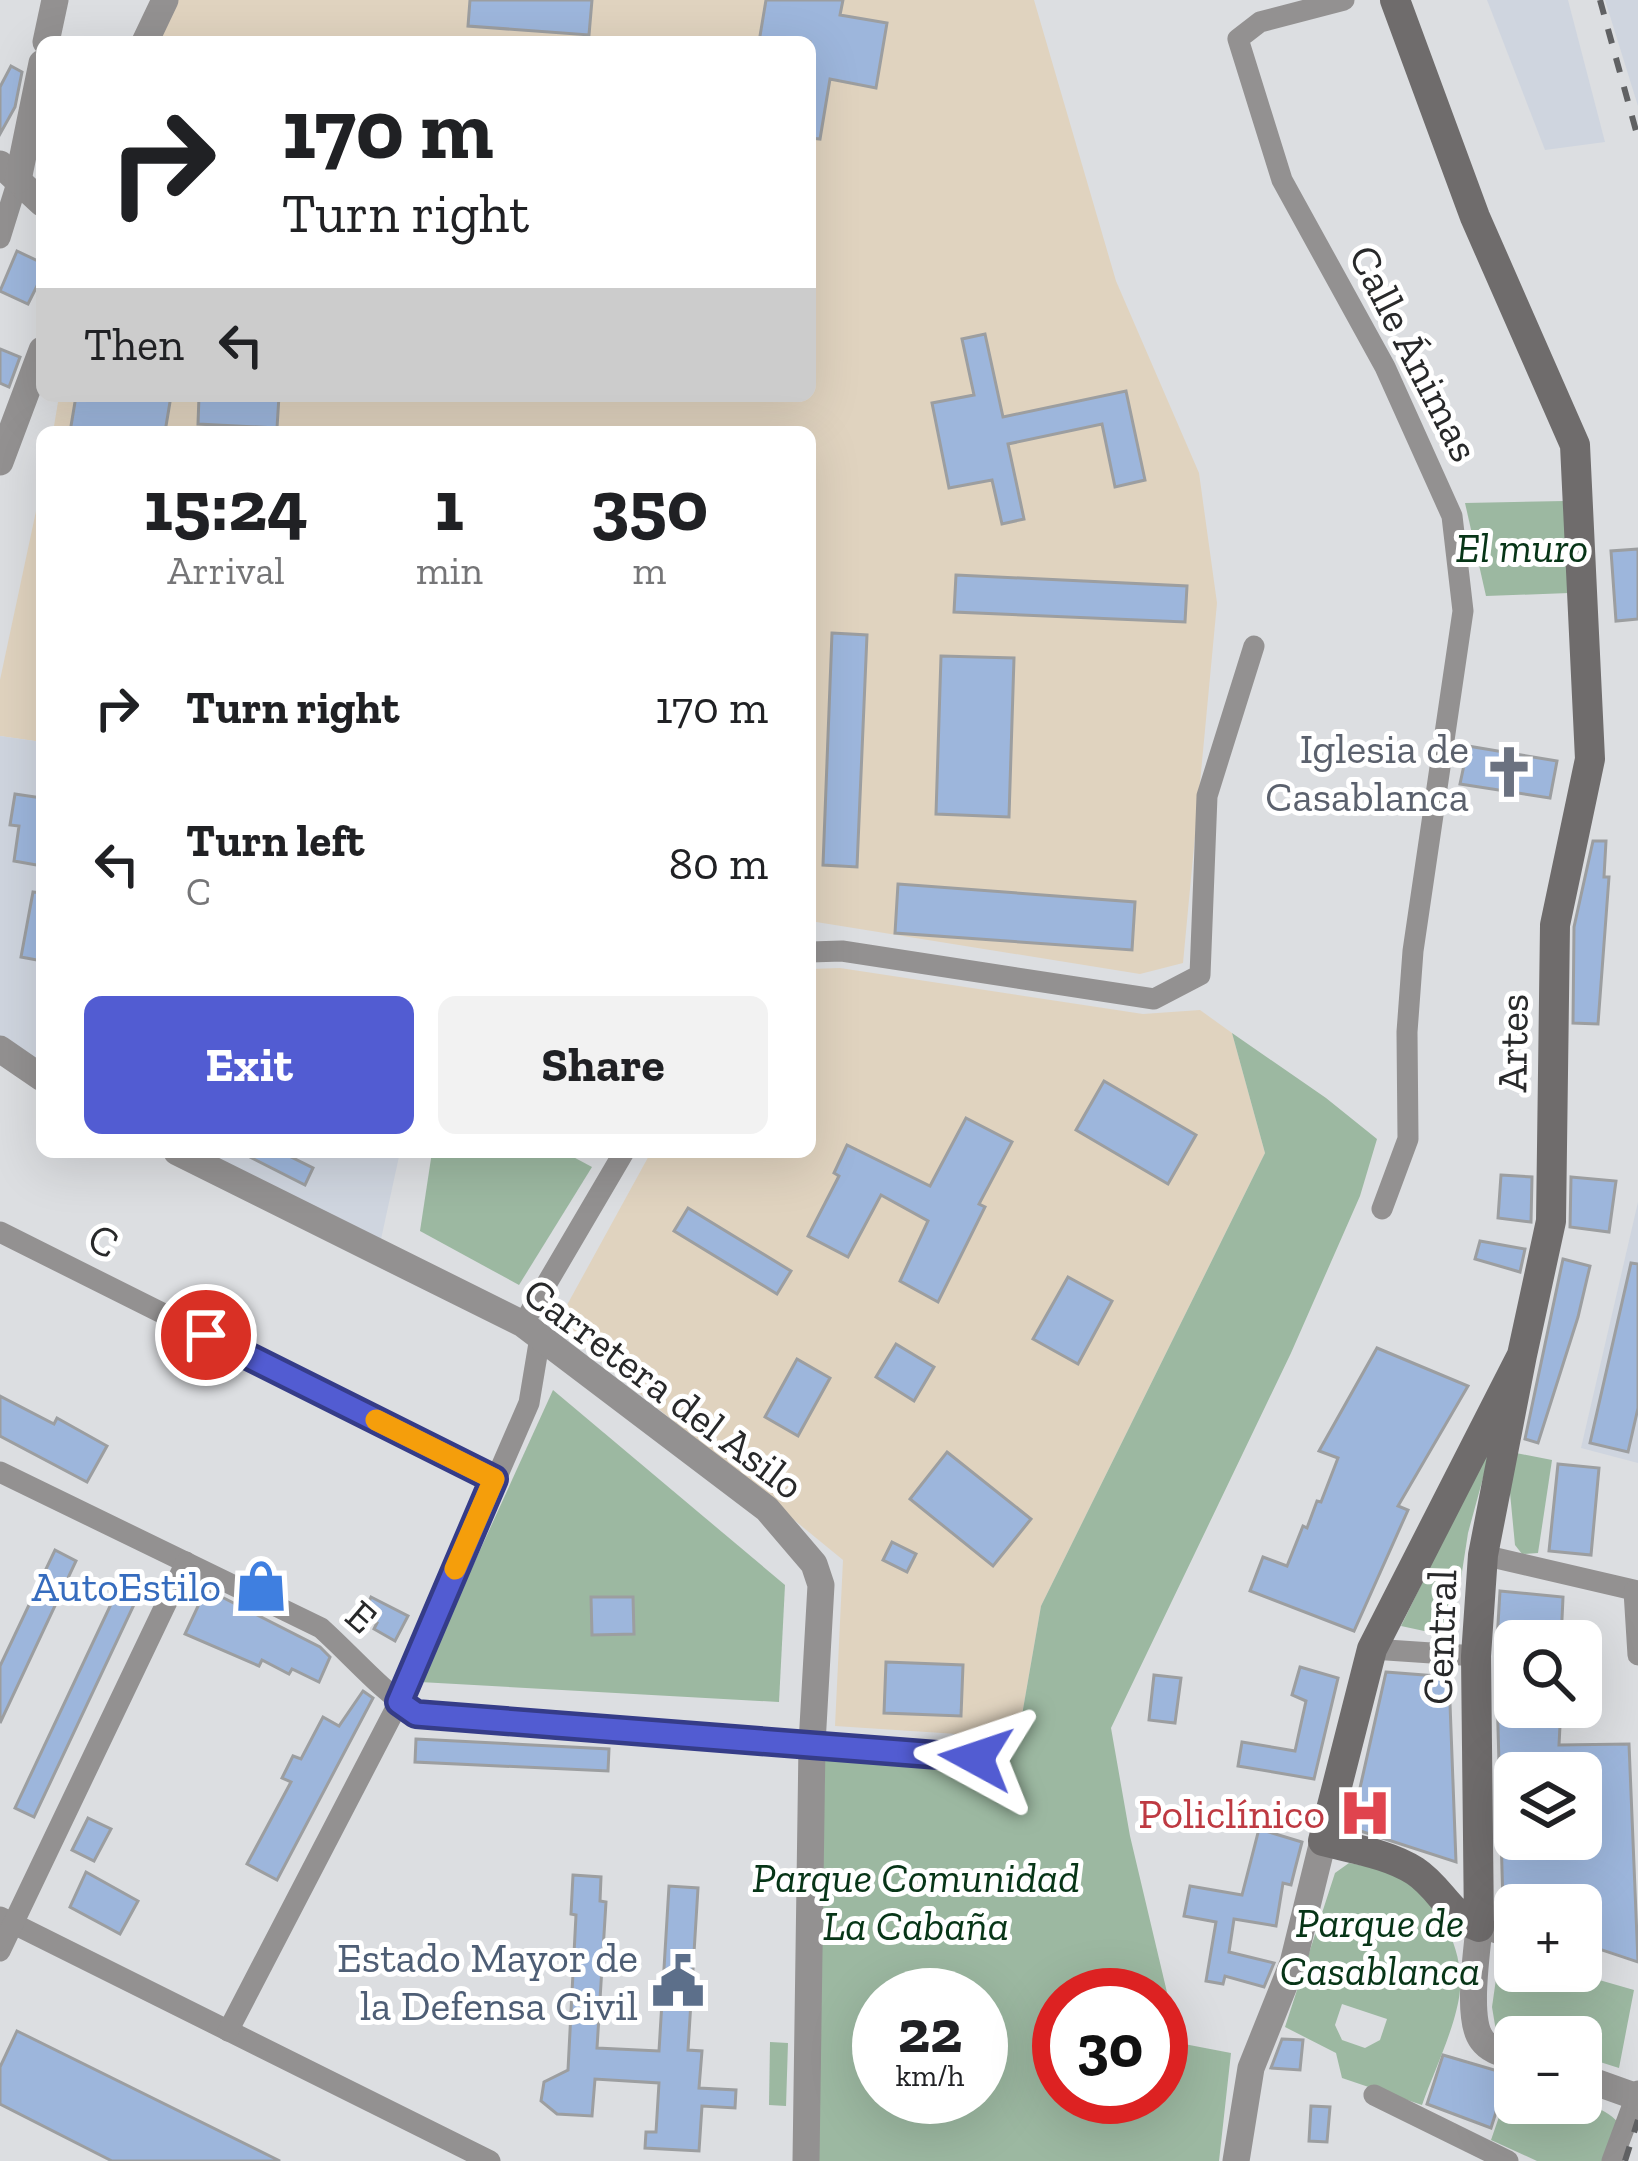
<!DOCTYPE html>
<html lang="en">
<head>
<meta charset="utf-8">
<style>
  :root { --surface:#fff; --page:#f2f2f2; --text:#202124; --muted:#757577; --accent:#525cd2 }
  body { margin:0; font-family:"Zilla Slab",serif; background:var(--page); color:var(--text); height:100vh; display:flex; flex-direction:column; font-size:45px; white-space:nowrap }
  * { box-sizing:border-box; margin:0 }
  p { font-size:39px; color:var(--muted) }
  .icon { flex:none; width:66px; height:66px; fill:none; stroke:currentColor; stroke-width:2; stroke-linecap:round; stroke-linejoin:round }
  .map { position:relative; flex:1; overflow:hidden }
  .details { position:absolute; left:36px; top:426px; width:780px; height:732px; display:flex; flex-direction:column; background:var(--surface); border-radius:18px; box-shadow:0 12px 48px #0002 }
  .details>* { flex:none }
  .banner { position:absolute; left:36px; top:36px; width:780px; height:366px; border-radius:18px; box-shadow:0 12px 48px #0002; background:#fff; color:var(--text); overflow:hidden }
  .tools { position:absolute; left:1494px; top:1620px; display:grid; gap:24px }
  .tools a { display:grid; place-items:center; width:108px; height:108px; border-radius:18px; background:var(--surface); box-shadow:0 12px 48px #0002; font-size:60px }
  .speed { position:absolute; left:852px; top:1968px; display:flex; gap:24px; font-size:60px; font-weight:700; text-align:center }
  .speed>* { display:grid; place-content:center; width:156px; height:156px; border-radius:50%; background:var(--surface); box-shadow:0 12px 48px #0002; line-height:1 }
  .speed small { font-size:30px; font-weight:400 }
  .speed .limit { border:18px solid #d22; background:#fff; color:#111 }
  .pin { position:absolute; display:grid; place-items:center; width:102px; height:102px; color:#fff; margin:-51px; border:6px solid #fff; border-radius:50%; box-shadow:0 3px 12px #0007 }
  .me { position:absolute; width:132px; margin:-66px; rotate:275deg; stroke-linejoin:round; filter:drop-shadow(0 0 9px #0008) }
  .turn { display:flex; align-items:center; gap:42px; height:252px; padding:0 48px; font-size:54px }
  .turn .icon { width:156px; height:156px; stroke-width:2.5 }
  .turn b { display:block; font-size:84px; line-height:102px }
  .then { display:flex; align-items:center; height:114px; padding:0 48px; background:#0003; gap:24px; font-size:45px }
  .eta { display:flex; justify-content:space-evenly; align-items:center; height:204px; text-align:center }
  .eta b { font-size:72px; font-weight:700; line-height:84px }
  .cta { display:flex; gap:24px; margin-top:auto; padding:24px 48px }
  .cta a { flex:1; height:138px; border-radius:18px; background:var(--accent); color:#fff; font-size:48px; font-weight:700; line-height:138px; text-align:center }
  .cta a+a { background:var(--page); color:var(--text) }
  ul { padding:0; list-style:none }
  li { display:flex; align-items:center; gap:36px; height:156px; padding:0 48px }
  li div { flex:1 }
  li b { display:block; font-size:45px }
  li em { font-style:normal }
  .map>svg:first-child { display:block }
  .commercial { fill:#e0d3bf }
  .built { fill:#cfd5df }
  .green { fill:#9cb8a1; fill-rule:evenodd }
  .building { fill:#9db6dc; stroke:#9c9ea0; stroke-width:3; fill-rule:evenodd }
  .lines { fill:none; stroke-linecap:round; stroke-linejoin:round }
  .minor { stroke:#939191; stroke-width:21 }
  .tertiary { stroke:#939191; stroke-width:27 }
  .secondary { stroke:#6f6c6c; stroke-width:30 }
  .rail { stroke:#606163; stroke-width:6; stroke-dasharray:15 15; stroke-linecap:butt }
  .route-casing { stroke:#353c88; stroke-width:30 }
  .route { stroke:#525cd2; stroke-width:21 }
  .slow { stroke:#f59e0b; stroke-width:21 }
  .labels { text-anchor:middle; stroke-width:10; stroke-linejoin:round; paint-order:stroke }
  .street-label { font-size:42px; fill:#28292a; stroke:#fff }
  .park-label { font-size:42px; font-style:italic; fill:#073517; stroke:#fff }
  .worship-label { font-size:42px; fill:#5b616d; stroke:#fff; text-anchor:end }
  .shop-label { font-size:42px; fill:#366cbe; stroke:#fff; text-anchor:end }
  .health-label { font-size:42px; fill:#be3a42; stroke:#fff; text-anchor:end }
  .service-label { font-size:42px; fill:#4e5e75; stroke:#fff; text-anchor:end }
</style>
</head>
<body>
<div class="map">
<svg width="1638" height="2161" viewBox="0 0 1638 2161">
  <rect width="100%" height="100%" fill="#dcdee1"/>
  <g class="commercial">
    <path d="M171,0H1034L1116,281L1199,473L1217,603L1183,963L1140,974L810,921V432H53L59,396H810V42H152Z"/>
    <path d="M42,483V742L0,736V680Z"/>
    <path d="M840,968L1143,1014L1200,1010L1232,1033L1265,1153L1041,1606L1018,1738L835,1726L843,1560L556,1325L651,1152H810V969Z"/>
  </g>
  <g class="built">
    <path d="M1487,0H1568L1605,142L1545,150Z"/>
    <path d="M1605,0H1638V106Z"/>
    <path d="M0,736L42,742V1078L0,1049Z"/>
    <path d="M177,1152H400L378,1253Z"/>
    <path d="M1638,1202V1463L1581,1448Z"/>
  </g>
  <g class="green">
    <path d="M1565,501L1569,593L1486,596L1465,503Z"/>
    <path d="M1232,1033L1326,1098L1377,1139L1360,1196L1291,1353L1111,1728L1130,1836L1179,2043L1231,2053L1219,2161H815L825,1757L990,1767L1018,1738L1041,1606L1265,1153ZM879,1995H981V2097H879ZM1059,1995H1161V2097H1059Z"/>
    <path d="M432,1152H564L592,1167L519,1285L420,1231Z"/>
    <path d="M553,1390L785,1585L779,1702L420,1682Z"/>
    <path d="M1495,1434L1468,1533L1452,1637L1401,1626Z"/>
    <path d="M1506,1451L1552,1460L1538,1553L1522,1554L1515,1545Z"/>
    <path d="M1349,1863C1364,1866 1381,1868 1394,1875C1435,1896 1464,1943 1460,1990C1457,2024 1434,2071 1422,2105L1342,2078L1336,2053L1285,2027L1335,1873ZM1342,2004L1387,2019L1380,2040L1365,2048L1342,2040L1335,2025Z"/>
    <path d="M1500,1951L1515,1955V1971H1568L1634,1990L1619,2068L1581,2056V2037H1516L1496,2031L1492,2007Z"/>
    <path d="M770,2042L788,2043L786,2106L769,2105Z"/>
    <path d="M1512,2079L1515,2103C1552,2103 1592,2094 1619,2123L1603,2161H1537L1491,2140Z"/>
  </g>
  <g class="building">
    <path d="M470,0H592L589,35L468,26Z"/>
    <path d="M766,0H843L840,15L887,23L876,88L830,79L820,139L810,138V42H759Z"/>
    <path d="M11,66L22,72L15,107L0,134V87Z"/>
    <path d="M17,251L42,263V276L28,304L0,291Z"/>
    <path d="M985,334L1003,417L1126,391L1145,480L1115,487L1102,424L1008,444L1024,519L1002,524L992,480L949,488L932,403L974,395L962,339Z"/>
    <path d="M0,349L20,357L9,387L0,383Z"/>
    <path d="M76,396H171L165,432H70Z"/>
    <path d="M199,396H279L277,428L198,424Z"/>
    <path d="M1638,549V619L1616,621L1611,551Z"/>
    <path d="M956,575L1187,586L1185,622L954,612Z"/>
    <path d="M832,633L867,635L857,867L823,865Z"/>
    <path d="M941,656L1014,658L1009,817L936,814Z"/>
    <path d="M1468,746L1557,761L1550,798L1460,784Z"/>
    <path d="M15,794L42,798V866L14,861L19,826L10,825Z"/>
    <path d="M1593,841H1606L1604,877H1609L1598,1024L1573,1023L1574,927Z"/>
    <path d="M898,884L1135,902L1132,950L895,933Z"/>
    <path d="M33,892L42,893V961L21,957Z"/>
    <path d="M1104,1081L1196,1135L1168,1184L1076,1130Z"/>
    <path d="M966,1118L1012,1142L979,1204L985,1207L938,1302L900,1281L928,1221L881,1195L848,1257L808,1236L839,1176L834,1173L847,1145L930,1186Z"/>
    <path d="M240,1152H281L313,1168L305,1185Z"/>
    <path d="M1501,1175L1532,1177L1531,1222L1498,1218Z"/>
    <path d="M1571,1177L1616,1181L1609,1232L1570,1227Z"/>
    <path d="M688,1208L791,1271L777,1294L674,1231Z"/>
    <path d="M1480,1241L1525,1249L1520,1272L1475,1259Z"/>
    <path d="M1563,1259L1590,1266L1578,1317L1538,1443L1525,1439Z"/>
    <path d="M1631,1263L1638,1264V1408L1628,1452L1590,1443Z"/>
    <path d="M1068,1277L1112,1301L1078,1364L1033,1339Z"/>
    <path d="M896,1344L934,1367L914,1401L876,1377Z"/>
    <path d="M1377,1348L1468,1386L1398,1506L1408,1510L1354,1631L1250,1591L1263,1557L1287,1566L1303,1526L1307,1528L1317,1501L1321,1502L1338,1458L1319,1451Z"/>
    <path d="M797,1359L830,1378L798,1436L765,1417Z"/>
    <path d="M0,1396L54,1424L57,1418L107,1446L87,1482L0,1436Z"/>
    <path d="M947,1452L1031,1519L993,1566L910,1499Z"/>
    <path d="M1558,1464L1599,1468L1591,1555L1549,1551Z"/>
    <path d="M892,1542L916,1554L907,1572L883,1560Z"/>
    <path d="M55,1550L76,1561L0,1723V1666Z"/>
    <path d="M120,1585L139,1594L34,1817L15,1808Z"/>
    <path d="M206,1589L320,1647L330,1657L319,1682L292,1669L289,1674L262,1660L259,1666L185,1634Z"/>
    <path d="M1500,1591L1563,1597L1561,1641H1515V1707H1561L1559,1745L1629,1744L1638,1962L1581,1943V1905H1503L1496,1657ZM1515,1773H1581V1839H1515Z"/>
    <path d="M371,1597L408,1616L395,1641L374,1629L377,1623L362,1616Z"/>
    <path d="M591,1597H633L634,1634L592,1635Z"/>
    <path d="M886,1662L963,1665L961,1716L884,1713Z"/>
    <path d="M1300,1667L1338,1678L1314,1779L1238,1766L1242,1742L1295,1751L1306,1701L1292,1695Z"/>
    <path d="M1386,1672L1449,1677L1456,1862L1351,1828Z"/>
    <path d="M1154,1675L1181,1678L1175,1723L1149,1720Z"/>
    <path d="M363,1691L373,1698L277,1880L247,1864L291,1782L282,1778L293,1756L301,1759L323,1717L339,1726Z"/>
    <path d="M416,1739L609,1749L608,1771L415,1762Z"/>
    <path d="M88,1818L111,1829L94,1861L72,1850Z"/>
    <path d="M1259,1829L1302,1842L1295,1869L1291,1885L1283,1883L1276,1926L1234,1919L1229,1952L1274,1963L1264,1987L1225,1976L1223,1984L1206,1981L1216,1922L1184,1916L1190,1886L1242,1895Z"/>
    <path d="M86,1872L138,1901L120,1934L70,1907Z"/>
    <path d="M573,1875L601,1877L600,1901L606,1902L597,2048L659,2051L669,1886L698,1888L688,2050L702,2051L699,2088L736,2090L735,2108L702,2106L699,2151L645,2148L646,2132H656L659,2083L595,2079L592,2116L557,2114L541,2101L544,2082L568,2070L576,1915L571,1914Z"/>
    <path d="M17,2031L280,2161H112L0,2104V2067Z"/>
    <path d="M1282,2039L1303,2040L1300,2070L1271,2068Z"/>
    <path d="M1443,2055L1508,2074L1491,2128L1427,2104Z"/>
    <path d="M1311,2106L1330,2107L1327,2142L1309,2141Z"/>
  </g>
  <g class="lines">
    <g class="minor">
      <path d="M1344,0L1260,22L1238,39L1282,180L1385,367L1452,516L1463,611L1413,951L1407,1032L1408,1139L1382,1209"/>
      <path d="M0,238L18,180"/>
      <path d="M810,952L842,951L1154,999L1200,975L1207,796L1254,646"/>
      <path d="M0,1232L494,1479"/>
      <path d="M523,1324L624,1152"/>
      <path d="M0,1472L321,1628C355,1659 378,1687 416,1714L976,1758"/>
      <path d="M1483,1555L1638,1591"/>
      <path d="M1634,1591L1638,1655"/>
      <path d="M1372,1649L1476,1656"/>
      <path d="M0,1917L490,2161"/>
      <path d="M1479,1927L1515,1939"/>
      <path d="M0,1951L186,1562"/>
      <path d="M228,2031L399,1702L529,1403L540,1337"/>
      <path d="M1374,2095L1508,2161"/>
      <path d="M1612,2161L1638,2091"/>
    </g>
    <g class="tertiary">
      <path d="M46,42L55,0"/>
      <path d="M145,42L165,0"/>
      <path d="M0,164L42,203"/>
      <path d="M18,180L42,63"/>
      <path d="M0,462L42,350"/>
      <path d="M0,1049L42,1078"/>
      <path d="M177,1152L523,1324L767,1509L814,1564L821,1585L812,1744L806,2161"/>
      <path d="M1479,1927C1477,1953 1466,2020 1482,2040C1490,2051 1502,2053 1515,2057"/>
      <path d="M1581,2077L1637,2097"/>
      <path d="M1236,2161L1251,2068L1293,1963L1323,1841"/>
    </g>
    <path class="secondary" d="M1395,0L1475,217L1575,445L1590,759L1555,925L1551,1221L1522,1355L1372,1649L1323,1841C1353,1849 1389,1854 1415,1871C1441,1888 1449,1916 1479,1927L1476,1656L1483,1555L1522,1355"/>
    <g class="rail">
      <path d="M1600,0L1638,138"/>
      <path d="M1625,2161L1638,2120"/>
    </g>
  </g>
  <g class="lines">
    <g class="route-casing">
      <path id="route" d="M206,1335L494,1479L399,1702L416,1714L976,1758"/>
    </g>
    <use href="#route" class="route"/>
    <path class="slow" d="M376,1420L494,1479L455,1569"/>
  </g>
  <defs>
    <g id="church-bare" transform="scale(4.14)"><path d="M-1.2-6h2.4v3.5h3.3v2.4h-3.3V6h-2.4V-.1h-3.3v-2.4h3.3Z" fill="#6b7280" stroke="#fff" stroke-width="2.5" paint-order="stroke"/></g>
    <g id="shop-bare" transform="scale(4.14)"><path d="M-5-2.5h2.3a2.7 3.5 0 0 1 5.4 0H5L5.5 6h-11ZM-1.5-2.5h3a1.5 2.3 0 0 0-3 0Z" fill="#3f7fe0" stroke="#fff" stroke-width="2.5" paint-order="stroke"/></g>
    <g id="hospital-bare" transform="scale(4.14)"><path d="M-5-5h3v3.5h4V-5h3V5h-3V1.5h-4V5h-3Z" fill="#e0444e" stroke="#fff" stroke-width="2.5" paint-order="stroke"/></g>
    <g id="civic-bare" transform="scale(4.14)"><path d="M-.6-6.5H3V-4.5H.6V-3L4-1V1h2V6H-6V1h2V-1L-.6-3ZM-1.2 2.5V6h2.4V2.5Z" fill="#5c6f8a" stroke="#fff" stroke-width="2.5" paint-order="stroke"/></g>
  </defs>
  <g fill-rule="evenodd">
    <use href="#church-bare" x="1509" y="772"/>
    <use href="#shop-bare" x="261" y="1586"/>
    <use href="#hospital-bare" x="1365" y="1813"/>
    <use href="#civic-bare" x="678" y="1981"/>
  </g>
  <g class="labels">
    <g class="street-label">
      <text transform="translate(1415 353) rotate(63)" y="15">Calle Ánimas</text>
      <text transform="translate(1512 1043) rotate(-89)" y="15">Artes</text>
      <text transform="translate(104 1240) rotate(27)" y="15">C</text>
      <text transform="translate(664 1388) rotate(37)" y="15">Carretera del Asilo</text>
      <text transform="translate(362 1616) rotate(41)" y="15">E</text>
      <text transform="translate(1439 1637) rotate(-88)" y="15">Central</text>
    </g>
    <g class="park-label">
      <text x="1522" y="562">El muro</text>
      <text x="916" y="1892">Parque Comunidad<tspan x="916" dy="48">La Cabaña</tspan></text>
      <text x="1380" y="1937">Parque de<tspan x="1380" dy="48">Casablanca</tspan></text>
    </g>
    <g class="worship-label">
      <text x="1469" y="763">Iglesia de<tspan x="1469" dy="48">Casablanca</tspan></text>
    </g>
    <g class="shop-label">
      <text x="221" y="1601">AutoEstilo</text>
    </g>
    <g class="health-label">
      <text x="1325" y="1828">Policlínico</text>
    </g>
    <g class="service-label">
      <text x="638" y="1972">Estado Mayor de<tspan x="638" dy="48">la Defensa Civil</tspan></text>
    </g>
  </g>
</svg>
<div class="tools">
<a><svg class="icon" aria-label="search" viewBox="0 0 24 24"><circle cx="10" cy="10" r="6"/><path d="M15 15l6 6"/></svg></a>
<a><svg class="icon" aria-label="layers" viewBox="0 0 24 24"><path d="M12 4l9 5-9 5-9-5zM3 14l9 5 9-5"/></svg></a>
<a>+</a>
<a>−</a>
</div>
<div class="speed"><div>22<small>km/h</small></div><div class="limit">30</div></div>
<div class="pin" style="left:206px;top:1335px;background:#d93025"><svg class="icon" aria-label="arrive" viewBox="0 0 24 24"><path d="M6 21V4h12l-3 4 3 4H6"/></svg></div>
<svg class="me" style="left:976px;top:1758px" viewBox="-20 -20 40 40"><path d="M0-17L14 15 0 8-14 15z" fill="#525cd2" stroke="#fff" stroke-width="4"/></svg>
<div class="banner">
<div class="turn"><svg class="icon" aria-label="right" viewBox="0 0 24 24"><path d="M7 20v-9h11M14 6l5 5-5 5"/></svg><div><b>170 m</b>Turn right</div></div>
<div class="then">Then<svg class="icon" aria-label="left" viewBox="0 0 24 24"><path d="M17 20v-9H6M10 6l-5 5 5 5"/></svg></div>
</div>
<section class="details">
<div class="eta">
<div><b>15:24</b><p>Arrival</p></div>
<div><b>1</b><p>min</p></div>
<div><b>350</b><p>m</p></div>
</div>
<ul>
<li><svg class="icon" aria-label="right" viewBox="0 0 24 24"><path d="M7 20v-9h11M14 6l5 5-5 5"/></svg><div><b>Turn right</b></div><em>170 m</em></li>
<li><svg class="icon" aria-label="left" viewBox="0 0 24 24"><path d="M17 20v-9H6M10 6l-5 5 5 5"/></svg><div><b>Turn left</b><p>C</p></div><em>80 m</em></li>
</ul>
<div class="cta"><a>Exit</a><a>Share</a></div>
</section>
</div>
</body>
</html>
